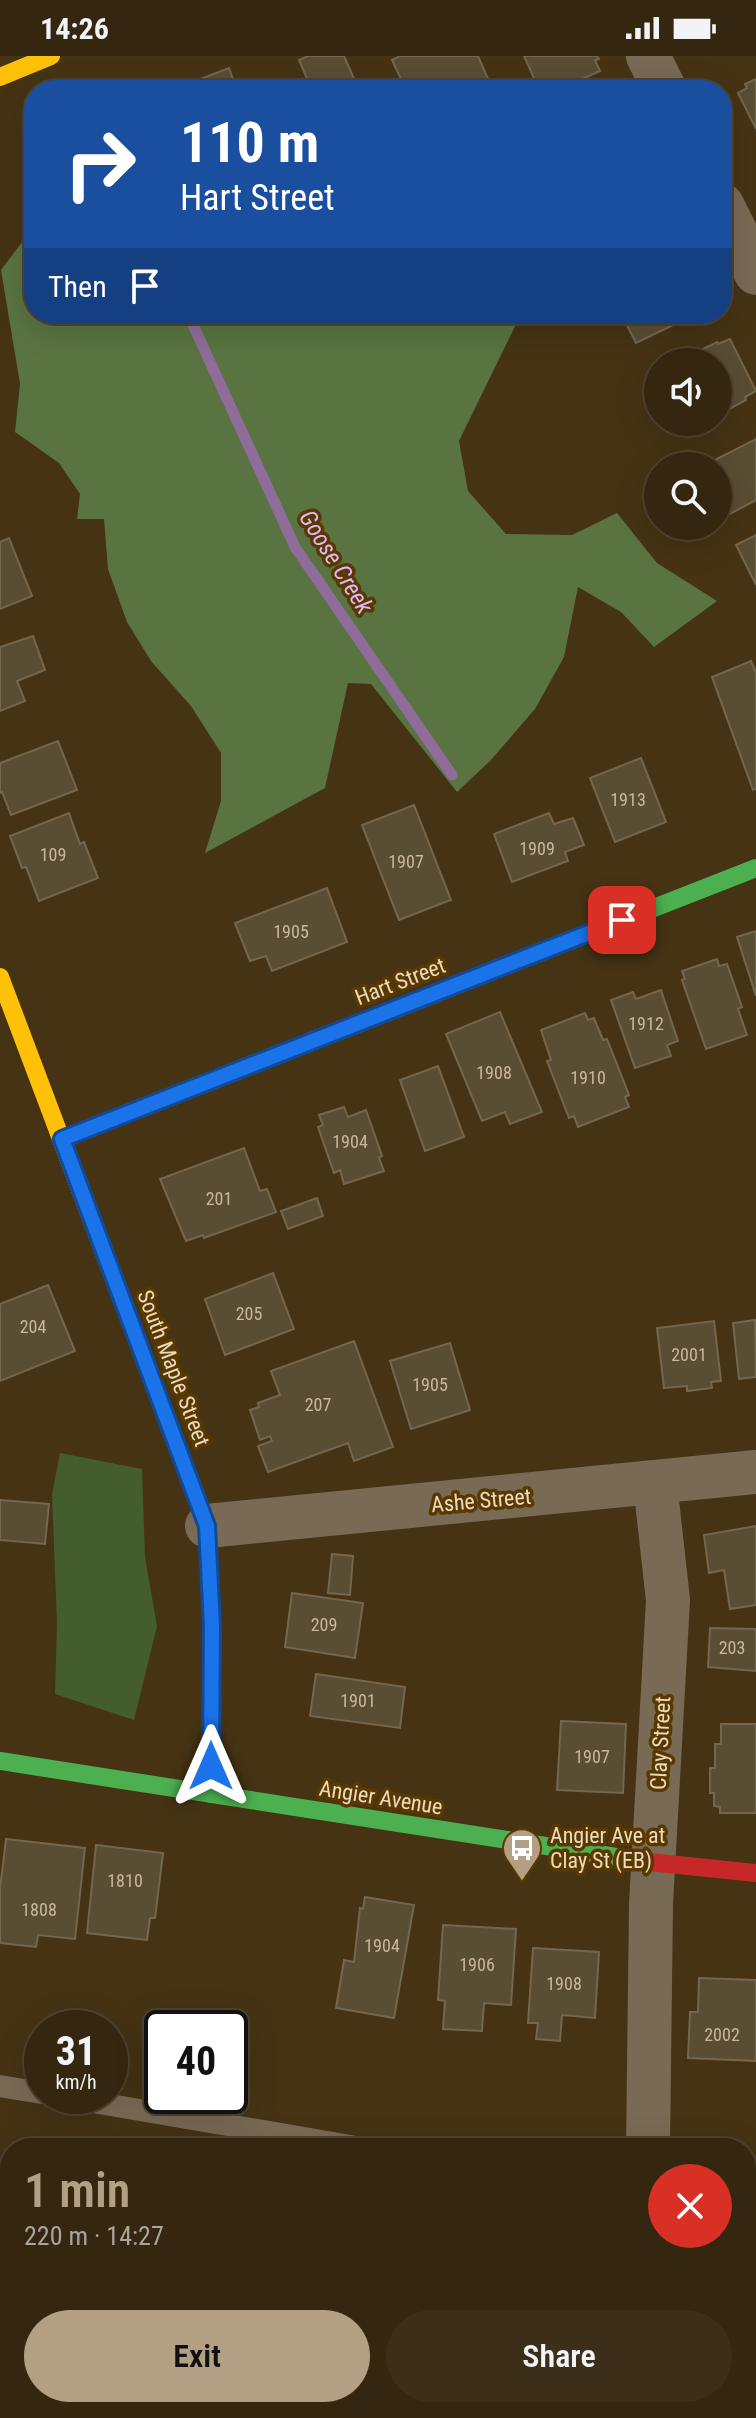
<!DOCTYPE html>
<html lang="en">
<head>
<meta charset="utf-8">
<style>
  :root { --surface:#34260f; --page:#3c2e18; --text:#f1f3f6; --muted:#a9a59e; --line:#4e432f; --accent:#b3a084 }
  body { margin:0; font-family:"Roboto Condensed",sans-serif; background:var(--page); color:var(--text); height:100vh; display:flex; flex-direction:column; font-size:30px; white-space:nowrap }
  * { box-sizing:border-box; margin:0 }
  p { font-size:26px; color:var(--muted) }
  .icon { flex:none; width:44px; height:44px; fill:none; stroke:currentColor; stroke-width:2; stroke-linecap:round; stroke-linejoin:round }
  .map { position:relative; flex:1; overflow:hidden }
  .side { position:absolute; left:0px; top:2082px; width:756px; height:280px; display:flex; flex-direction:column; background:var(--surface); border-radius:32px 32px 0 0; box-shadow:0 8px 32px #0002,0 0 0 2px var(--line) }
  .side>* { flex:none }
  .top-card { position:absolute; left:24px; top:24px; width:708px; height:244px; border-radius:32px; box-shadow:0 8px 32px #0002,0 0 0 2px var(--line); background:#1a4fa0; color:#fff; overflow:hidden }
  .tools { position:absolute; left:644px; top:292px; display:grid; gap:16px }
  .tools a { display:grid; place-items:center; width:88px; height:88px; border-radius:50%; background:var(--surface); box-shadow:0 8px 32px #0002,0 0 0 2px var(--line); font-size:40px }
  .speed { position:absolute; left:24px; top:1954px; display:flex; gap:16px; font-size:40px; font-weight:700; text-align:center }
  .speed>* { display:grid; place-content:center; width:104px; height:104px; border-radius:50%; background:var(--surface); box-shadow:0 8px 32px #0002,0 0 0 2px var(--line); line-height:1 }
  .speed small { font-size:20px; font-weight:400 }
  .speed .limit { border:4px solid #111; border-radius:12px; background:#fff; color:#111 }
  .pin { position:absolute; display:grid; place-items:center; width:68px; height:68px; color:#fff; margin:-34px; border-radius:16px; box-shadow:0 4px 12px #0006 }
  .me { position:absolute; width:88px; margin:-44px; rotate:0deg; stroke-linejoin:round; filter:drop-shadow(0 0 6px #0008) }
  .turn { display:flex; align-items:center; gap:28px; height:168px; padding:0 24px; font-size:36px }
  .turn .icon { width:104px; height:104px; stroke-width:2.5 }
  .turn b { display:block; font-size:56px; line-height:68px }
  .then { display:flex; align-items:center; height:76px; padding:0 24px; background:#0003; gap:16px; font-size:30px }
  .round { display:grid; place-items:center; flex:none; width:84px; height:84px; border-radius:42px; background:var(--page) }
  .headline { display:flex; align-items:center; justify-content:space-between; height:136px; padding:0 24px }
  h1 { font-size:48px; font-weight:600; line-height:60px; color:var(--accent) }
  .button { display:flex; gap:16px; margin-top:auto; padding:16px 24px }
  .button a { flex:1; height:92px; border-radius:48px; background:var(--accent); color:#111; font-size:32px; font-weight:600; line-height:92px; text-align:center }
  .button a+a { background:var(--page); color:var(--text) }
  .status { display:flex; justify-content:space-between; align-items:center; height:56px; padding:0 40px; background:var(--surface); direction:ltr }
  .status svg { height:22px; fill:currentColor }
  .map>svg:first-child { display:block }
  .green { fill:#445d2d }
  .forest { fill:#597341 }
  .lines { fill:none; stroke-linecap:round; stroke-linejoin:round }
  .stream { stroke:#8f6c99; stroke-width:11 }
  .building { fill:#594d33; stroke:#73674e; stroke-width:2 }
  .lane { stroke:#796a55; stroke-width:22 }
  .street { stroke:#796a55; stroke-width:44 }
  .fast { stroke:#4caf50; stroke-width:18 }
  .slow { stroke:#ffc107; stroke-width:18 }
  .jam { stroke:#c62828; stroke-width:18 }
  .route-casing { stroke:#114b97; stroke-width:20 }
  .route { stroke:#1a73e8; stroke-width:14 }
  .labels { text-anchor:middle; stroke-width:7; stroke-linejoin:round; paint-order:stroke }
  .number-label { font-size:18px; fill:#c9b79e }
  .street-label { font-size:22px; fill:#eedac1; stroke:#593900 }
  .poi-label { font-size:22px; fill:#eedac1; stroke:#593900; text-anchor:start }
  .water-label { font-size:24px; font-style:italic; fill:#e1b8f5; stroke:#593900 }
</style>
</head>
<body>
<div class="status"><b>14:26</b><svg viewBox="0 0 49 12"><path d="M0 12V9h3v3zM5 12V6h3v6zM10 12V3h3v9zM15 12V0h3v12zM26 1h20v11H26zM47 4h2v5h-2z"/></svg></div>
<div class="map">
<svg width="756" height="2362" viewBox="0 0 756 2362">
  <rect width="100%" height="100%" fill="#453314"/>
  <path class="green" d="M60,1397L142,1413L145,1501L157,1570L134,1664L55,1638L57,1567L52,1439Z"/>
  <path class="forest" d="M34,170V258H521L459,385L468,435L506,478L572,479L617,457L657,507L717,545L654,591L621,556L578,531L564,601L535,653L490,705L457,736L371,628L348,627L325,732L205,797L221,745V697L191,650L151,605L127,566L108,513L104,463H77L80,438L59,407L15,376L20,328L1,214Z"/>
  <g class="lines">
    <path class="stream" d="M188,258L295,491L452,719"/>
  </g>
  <g class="building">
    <path d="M308,0H344L359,34H312L299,4Z"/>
    <path d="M400,0H478L493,34H406L392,4Z"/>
    <path d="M524,0H597L599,3L595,4L600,15L558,34H545L543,28L538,31Z"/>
    <path d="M229,12L237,34H172Z"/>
    <path d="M756,23V73L738,37L747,32L745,28Z"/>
    <path d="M621,258H696L636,287Z"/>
    <path d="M730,283L756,335L745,341L746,344L718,359V306H677L717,286L718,288Z"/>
    <path d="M664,366H703L693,371L690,366L670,377Z"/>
    <path d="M756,383V444L730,458L722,443L718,445V410H703Z"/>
    <path d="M756,479V529L736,489Z"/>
    <path d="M9,482L32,540L0,553V486Z"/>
    <path d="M33,580L45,614L17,625L25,645L0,655V591Z"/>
    <path d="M751,605L756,617V733L753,734L712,621Z"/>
    <path d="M58,685L77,734L11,759L2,736L0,737V707Z"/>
    <path d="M641,702L666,766L615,786L590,722Z"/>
    <path d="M414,749L451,844L399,864L362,769Z"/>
    <path d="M69,757L80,788L84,786L98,822L39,845L26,811L22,812L10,780Z"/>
    <path d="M549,757L554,768L573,762L584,789L565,796L568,805L512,826L494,778Z"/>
    <path d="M327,832L347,886L272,915L266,900L250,905L235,867Z"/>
    <path d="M756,875V940L737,881Z"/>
    <path d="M717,903L719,910L727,908L742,951L738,953L747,979L706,993L682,924L685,923L682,915Z"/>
    <path d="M661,934L678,985L667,989L671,1000L635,1012L611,944L633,936L636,943Z"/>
    <path d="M500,956L542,1056L510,1068L505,1056L482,1065L446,978Z"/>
    <path d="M585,957L588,964L594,962L603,984L607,983L629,1039L625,1041L629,1051L578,1071L574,1060L569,1062L547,1005L551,1004L541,974Z"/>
    <path d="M438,1010L464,1081L425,1095L400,1024Z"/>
    <path d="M344,1051L348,1061L366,1054L382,1100L379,1102L384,1115L344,1128L340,1114L334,1117L318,1071L323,1069L319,1059Z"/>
    <path d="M244,1092L260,1135L267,1133L276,1156L204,1182L203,1179L186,1185L160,1123Z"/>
    <path d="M317,1142L323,1160L288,1173L281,1155Z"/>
    <path d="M273,1217L294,1273L225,1299L205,1243Z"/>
    <path d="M48,1229L75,1295L0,1325V1248Z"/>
    <path d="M755,1264L756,1321L739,1323L733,1267Z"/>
    <path d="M714,1265L721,1325L711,1326L712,1332L687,1335V1330L664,1332L657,1272Z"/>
    <path d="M354,1285L393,1391L354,1405L348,1387L268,1416L258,1390L272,1385L270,1380L260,1384L250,1354L259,1351L258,1347L280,1339L271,1315Z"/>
    <path d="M450,1287L470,1354L411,1373L390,1305Z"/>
    <path d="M0,1444L49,1448L45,1488L0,1484Z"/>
    <path d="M756,1470V1549L730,1553L724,1514L709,1517L704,1479Z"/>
    <path d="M332,1498L353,1500L350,1539L328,1537Z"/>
    <path d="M292,1537L363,1547L355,1602L285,1591Z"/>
    <path d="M710,1572L756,1573V1615L708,1611Z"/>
    <path d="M316,1618L405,1631L400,1672L310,1660Z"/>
    <path d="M561,1665L626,1668L623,1737L557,1734Z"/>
    <path d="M721,1668H756V1757H720V1751L714,1750V1737H710V1712H715V1688H721Z"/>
    <path d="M6,1783L85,1792L75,1883L38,1879L36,1891L0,1887V1833Z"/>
    <path d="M96,1789L163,1797L155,1862H150L147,1884L87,1877Z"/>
    <path d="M365,1841L414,1849L394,1962L336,1952L344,1904L354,1906L360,1852L363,1853Z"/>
    <path d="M443,1869L516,1873L511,1949L484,1947L482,1975L443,1973L445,1945L438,1944Z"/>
    <path d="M533,1892L599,1896L595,1962L562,1959L560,1985L536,1983L538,1967H528Z"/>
    <path d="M699,1922L756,1924V2005L688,2002L690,1956H698Z"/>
    <path d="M746,2102L756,2103V2166H746Z"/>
    <path d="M746,2239V2244H756V2295H746Z"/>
    <path d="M374,2352H442L440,2362H373Z"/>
    <path d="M456,2352H523L522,2362H455Z"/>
    <path d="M543,2352H604L603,2362H541Z"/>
  </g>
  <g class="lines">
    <g class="lane">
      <path d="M0,2030L42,2037"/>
      <path d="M58,2040L362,2092"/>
    </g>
    <g class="street">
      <path d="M648,0L665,34"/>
      <path d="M722,149L756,217"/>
      <path d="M207,1470L756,1416"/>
      <path d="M648,2092L651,1848L668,1544L655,1427"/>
      <path d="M746,2192H756"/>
      <path d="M641,2362L642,2352"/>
    </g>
    <g class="fast">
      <path d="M437,937L756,812"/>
      <path d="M0,1705L649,1806"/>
      <path d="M211,1738V1557"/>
    </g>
    <g class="slow">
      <path d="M0,21L51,0"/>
      <path d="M0,921L207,1470L211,1557"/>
      <path d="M62,1083L437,937"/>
    </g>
    <path class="jam" d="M649,1806L756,1817"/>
  </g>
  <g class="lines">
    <g class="route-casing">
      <path id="route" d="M211,1710L212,1570L207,1470L62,1083L622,864"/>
    </g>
    <use href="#route" class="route"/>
  </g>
  <defs>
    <g id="bus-pin" transform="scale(2)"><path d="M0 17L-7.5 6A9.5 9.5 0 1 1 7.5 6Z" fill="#b3a084" stroke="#593900"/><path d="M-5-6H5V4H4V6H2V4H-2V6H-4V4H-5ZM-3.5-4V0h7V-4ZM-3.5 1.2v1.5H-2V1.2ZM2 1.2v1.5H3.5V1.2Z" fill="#fff"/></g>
  </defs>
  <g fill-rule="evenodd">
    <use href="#bus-pin" x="522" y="1792"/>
  </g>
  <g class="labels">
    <g class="number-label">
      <text x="628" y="750">1913</text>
      <text x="537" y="799">1909</text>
      <text x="53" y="805">109</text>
      <text x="406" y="812">1907</text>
      <text x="291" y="882">1905</text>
      <text x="646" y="974">1912</text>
      <text x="494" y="1023">1908</text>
      <text x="588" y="1028">1910</text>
      <text x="350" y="1092">1904</text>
      <text x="219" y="1149">201</text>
      <text x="249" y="1264">205</text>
      <text x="33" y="1277">204</text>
      <text x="689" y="1305">2001</text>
      <text x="430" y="1335">1905</text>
      <text x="318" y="1355">207</text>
      <text x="324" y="1575">209</text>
      <text x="732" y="1598">203</text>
      <text x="358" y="1651">1901</text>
      <text x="592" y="1707">1907</text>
      <text x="125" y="1831">1810</text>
      <text x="39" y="1860">1808</text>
      <text x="382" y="1896">1904</text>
      <text x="477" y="1915">1906</text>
      <text x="564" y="1934">1908</text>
      <text x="722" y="1985">2002</text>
    </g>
    <g class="street-label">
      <text transform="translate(400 925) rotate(-21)" y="8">Hart Street</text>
      <text transform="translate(174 1312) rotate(69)" y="8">South Maple Street</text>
      <text transform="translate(481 1444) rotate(-5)" y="8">Ashe Street</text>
      <text transform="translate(660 1687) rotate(-87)" y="8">Clay Street</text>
      <text transform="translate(381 1741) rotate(9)" y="8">Angier Avenue</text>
    </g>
    <g class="poi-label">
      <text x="550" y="1787">Angier Ave at<tspan x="550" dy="25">Clay St (EB)</tspan></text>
    </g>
    <g class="water-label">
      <text transform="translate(336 506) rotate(58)" y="8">Goose Creek</text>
    </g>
  </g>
</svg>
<div class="tools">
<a><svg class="icon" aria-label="sound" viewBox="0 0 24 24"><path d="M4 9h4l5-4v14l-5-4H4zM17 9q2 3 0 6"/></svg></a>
<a><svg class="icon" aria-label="search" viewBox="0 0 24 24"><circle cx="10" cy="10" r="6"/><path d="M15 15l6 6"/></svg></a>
</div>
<div class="speed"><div>31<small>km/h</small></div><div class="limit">40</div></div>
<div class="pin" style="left:622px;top:864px;background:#d93025"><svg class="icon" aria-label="arrive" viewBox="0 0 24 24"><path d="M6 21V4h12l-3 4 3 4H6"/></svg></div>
<svg class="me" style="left:211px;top:1710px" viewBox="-20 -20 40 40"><path d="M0-17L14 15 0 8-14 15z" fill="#1a73e8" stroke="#fff" stroke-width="4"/></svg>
<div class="top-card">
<div class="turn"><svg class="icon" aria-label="right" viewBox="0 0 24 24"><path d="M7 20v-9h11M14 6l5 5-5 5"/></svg><div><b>110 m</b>Hart Street</div></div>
<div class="then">Then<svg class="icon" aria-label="arrive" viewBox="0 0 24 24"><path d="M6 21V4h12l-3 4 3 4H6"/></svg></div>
</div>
<section class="side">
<div class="headline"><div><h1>1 min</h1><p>220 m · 14:27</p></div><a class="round" style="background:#d93025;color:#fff"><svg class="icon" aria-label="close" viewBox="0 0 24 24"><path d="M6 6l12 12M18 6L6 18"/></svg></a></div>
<div class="button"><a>Exit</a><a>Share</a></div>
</section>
</div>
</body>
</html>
